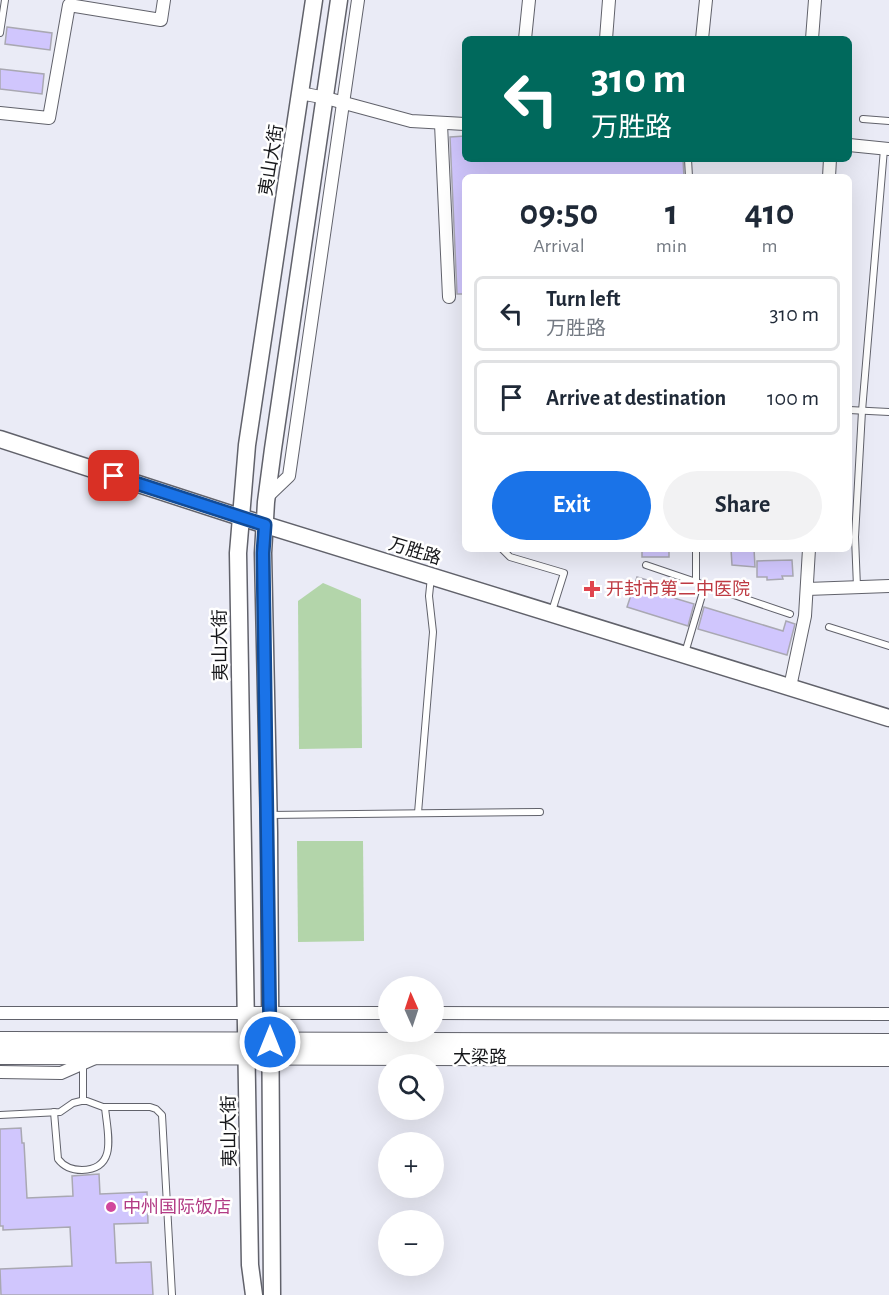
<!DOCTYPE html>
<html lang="en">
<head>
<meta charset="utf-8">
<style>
  :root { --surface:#fff; --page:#f2f2f3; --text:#1f2937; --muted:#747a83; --line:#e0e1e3; --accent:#1a73e8 }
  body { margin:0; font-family:"Alegreya Sans","Noto Sans SC",sans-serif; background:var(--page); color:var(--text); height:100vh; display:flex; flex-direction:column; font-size:22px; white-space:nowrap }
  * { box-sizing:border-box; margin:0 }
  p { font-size:20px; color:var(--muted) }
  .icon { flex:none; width:33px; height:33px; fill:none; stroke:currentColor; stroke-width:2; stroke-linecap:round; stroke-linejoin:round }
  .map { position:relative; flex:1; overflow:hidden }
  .panel { position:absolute; left:462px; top:174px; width:390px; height:378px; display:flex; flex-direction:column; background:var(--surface); border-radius:9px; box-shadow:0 6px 24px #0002 }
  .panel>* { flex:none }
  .guide { position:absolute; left:462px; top:36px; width:390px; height:126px; border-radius:9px; box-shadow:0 6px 24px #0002; background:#00695c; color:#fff; overflow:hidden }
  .needle { width:39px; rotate:357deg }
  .controls { position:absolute; left:378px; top:976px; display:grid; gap:12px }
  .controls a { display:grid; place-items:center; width:66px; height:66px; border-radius:50%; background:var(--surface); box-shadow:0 6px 24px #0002; font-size:30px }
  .pin { position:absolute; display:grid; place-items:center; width:51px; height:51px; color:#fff; margin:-26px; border-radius:12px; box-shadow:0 3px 9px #0006 }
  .me { position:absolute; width:66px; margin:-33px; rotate:0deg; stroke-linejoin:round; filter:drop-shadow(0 0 4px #0008) }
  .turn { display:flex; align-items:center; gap:21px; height:126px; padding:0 30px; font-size:27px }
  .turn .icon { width:78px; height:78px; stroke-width:2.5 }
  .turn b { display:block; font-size:42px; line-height:51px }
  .eta { display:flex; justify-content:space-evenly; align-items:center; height:102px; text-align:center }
  .eta b { font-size:36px; font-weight:700; line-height:42px }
  .cta { display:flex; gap:12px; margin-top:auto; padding:12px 30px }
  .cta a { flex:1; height:69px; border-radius:36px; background:var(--accent); color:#fff; font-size:24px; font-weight:700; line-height:69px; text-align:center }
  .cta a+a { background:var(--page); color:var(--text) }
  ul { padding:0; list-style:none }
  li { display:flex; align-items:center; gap:18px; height:75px; margin:0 12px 9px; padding:0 18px; border:3px solid var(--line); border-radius:9px }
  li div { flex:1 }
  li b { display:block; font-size:22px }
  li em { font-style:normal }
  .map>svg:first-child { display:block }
  .green { fill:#b3d5aa }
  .building { fill:#d0c6fd; stroke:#a9a8b2; stroke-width:1.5 }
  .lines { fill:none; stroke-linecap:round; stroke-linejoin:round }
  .lane-casing { stroke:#61626b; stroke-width:8 }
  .street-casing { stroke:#61626b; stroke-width:14 }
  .secondary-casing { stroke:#61626b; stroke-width:19 }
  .primary-casing { stroke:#61626b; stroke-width:20 }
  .lane { stroke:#fff; stroke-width:6 }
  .street { stroke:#fff; stroke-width:12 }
  .secondary { stroke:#fff; stroke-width:16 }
  .primary { stroke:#fff; stroke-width:18 }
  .route-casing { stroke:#114b97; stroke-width:15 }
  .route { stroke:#1a73e8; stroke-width:10 }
  .health-dot { fill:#e0444e; stroke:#fff; stroke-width:2 }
  .hotel-dot { fill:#d1479c; stroke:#fff; stroke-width:2 }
  .labels { text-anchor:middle; stroke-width:5; stroke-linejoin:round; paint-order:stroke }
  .street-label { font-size:18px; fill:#16171a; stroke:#fff }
  .health-label { font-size:18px; fill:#be3a42; stroke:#fff; text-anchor:start }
  .hotel-label { font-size:18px; fill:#b23c85; stroke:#fff; text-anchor:start }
</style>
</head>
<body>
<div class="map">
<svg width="889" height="1295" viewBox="0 0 889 1295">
  <rect width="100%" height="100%" fill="#eaebf6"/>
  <g class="green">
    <path d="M323,583L361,599L362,748L299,749L298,601Z"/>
    <path d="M297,841H363L364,941L298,942Z"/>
  </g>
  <g class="building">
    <path d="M7,27L52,33L50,50L5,44Z"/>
    <path d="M0,69L44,74L42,94L0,89Z"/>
    <path d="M465,136V159H683L684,177H465V294H457L450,137Z"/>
    <rect x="642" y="549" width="27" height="8"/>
    <path d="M731,549H754L755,567L732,565Z"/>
    <path d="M792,560L793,576H782L783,579L767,580V577H757V561Z"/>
    <path d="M637,577L647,580L644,589L694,604L688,626L627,607Z"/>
    <path d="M704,607L783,631L786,621L795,624L787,655L698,629Z"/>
    <path d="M21,1128L22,1143H24L27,1198L73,1196L72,1176L99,1174L100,1194L147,1192L148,1223L114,1224L116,1263L151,1262L153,1295H1L0,1269L72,1266L70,1227L3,1230V1226H0V1129Z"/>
  </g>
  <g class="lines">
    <g class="lane-casing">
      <g id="lane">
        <path d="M0,33L5,0"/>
        <path d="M863,119L889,121"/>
        <path d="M688,159L689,177"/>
        <path d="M849,410L889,412"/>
        <path d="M502,549L510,557L564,573L552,611"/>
        <path d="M646,565L790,614"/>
        <path d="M696,582V549"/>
        <path d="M857,587L855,537L862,411L884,149"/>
        <path d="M829,627L889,646"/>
        <path d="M685,653L705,585"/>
        <path d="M418,813L433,632L429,596L431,577"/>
        <path d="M269,815L540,812"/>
        <path d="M83,1064V1101"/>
        <path d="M54,1112L58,1159C64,1167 72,1170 82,1170C119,1169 107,1132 105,1107"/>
        <path d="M0,1115L60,1112L73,1103L81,1101H87L103,1107H150L156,1109L162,1115L172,1295"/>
      </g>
    </g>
    <g class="street-casing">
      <g id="street">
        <path d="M525,39L529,0"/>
        <path d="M606,39L609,0"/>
        <path d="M702,39L706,0"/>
        <path d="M812,39L815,0"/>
        <path d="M300,93L326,98L411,121L465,124"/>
        <path d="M0,113L49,118L69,5L161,20L164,0"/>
        <path d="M441,124L449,297"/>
        <path d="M849,145L889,149"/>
        <path d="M829,177L830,159"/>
        <path d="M267,497L289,476L358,0"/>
        <path d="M807,589L889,586"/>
        <path d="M790,687L805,616L809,549"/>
        <path d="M0,1013H388"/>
        <path d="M434,1013L889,1014"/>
        <path d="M0,1072L61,1073L95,1058"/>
      </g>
    </g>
    <g class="secondary-casing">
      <g id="secondary">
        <path d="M0,439L240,517L889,718"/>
        <path d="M254,1295L250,1265L238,553L247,445L314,0"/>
        <path d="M272,1295L269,832L263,553L266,502L273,449L339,0"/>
      </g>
    </g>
    <g class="primary-casing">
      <g id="primary">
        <path d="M0,1041L889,1043"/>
        <path d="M0,1055L889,1057"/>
      </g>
    </g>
    <use href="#lane" class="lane"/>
    <use href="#street" class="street"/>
    <use href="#secondary" class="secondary"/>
    <use href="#primary" class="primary"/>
  </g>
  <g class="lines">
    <g class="route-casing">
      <path id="route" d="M114,476L265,525L263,553L270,1042"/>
    </g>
    <use href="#route" class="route"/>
  </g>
  <path class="health-dot" d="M589 580h6v6h6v6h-6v6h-6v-6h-6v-6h6z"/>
  <circle class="hotel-dot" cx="111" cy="1207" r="6"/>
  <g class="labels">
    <g class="street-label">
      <text transform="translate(271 160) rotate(-81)" y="6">夷山大街</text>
      <text transform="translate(415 551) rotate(17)" y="6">万胜路</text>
      <text transform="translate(220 645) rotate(-91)" y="6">夷山大街</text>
      <text x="480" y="1063">大梁路</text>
      <text transform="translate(229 1131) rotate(-91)" y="6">夷山大街</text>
    </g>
    <g class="health-label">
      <text x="606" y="595">开封市第二中医院</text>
    </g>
    <g class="hotel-label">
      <text x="123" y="1213">中州国际饭店</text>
    </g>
  </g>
</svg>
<div class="controls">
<a><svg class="needle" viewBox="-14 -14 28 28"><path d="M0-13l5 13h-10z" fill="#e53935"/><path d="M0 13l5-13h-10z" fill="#747a83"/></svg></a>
<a><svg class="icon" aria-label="search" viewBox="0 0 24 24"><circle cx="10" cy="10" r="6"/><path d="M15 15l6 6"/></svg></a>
<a>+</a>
<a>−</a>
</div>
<div class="pin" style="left:114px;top:476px;background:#d93025"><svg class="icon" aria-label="arrive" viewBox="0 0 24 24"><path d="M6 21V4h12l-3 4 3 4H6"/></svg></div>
<svg class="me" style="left:270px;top:1042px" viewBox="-20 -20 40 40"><circle r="17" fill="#1a73e8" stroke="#fff" stroke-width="3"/><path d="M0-11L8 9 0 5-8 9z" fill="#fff"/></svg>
<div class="guide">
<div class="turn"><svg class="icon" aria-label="left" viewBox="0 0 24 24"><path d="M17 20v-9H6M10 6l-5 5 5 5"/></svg><div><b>310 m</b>万胜路</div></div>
</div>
<section class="panel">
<div class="eta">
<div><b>09:50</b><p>Arrival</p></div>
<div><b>1</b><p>min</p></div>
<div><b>410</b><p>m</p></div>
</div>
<ul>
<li><svg class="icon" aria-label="left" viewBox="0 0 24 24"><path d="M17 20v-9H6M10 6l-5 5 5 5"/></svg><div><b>Turn left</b><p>万胜路</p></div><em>310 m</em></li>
<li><svg class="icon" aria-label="arrive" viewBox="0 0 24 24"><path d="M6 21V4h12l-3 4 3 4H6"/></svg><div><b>Arrive at destination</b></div><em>100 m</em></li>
</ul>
<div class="cta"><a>Exit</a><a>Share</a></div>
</section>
</div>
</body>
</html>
